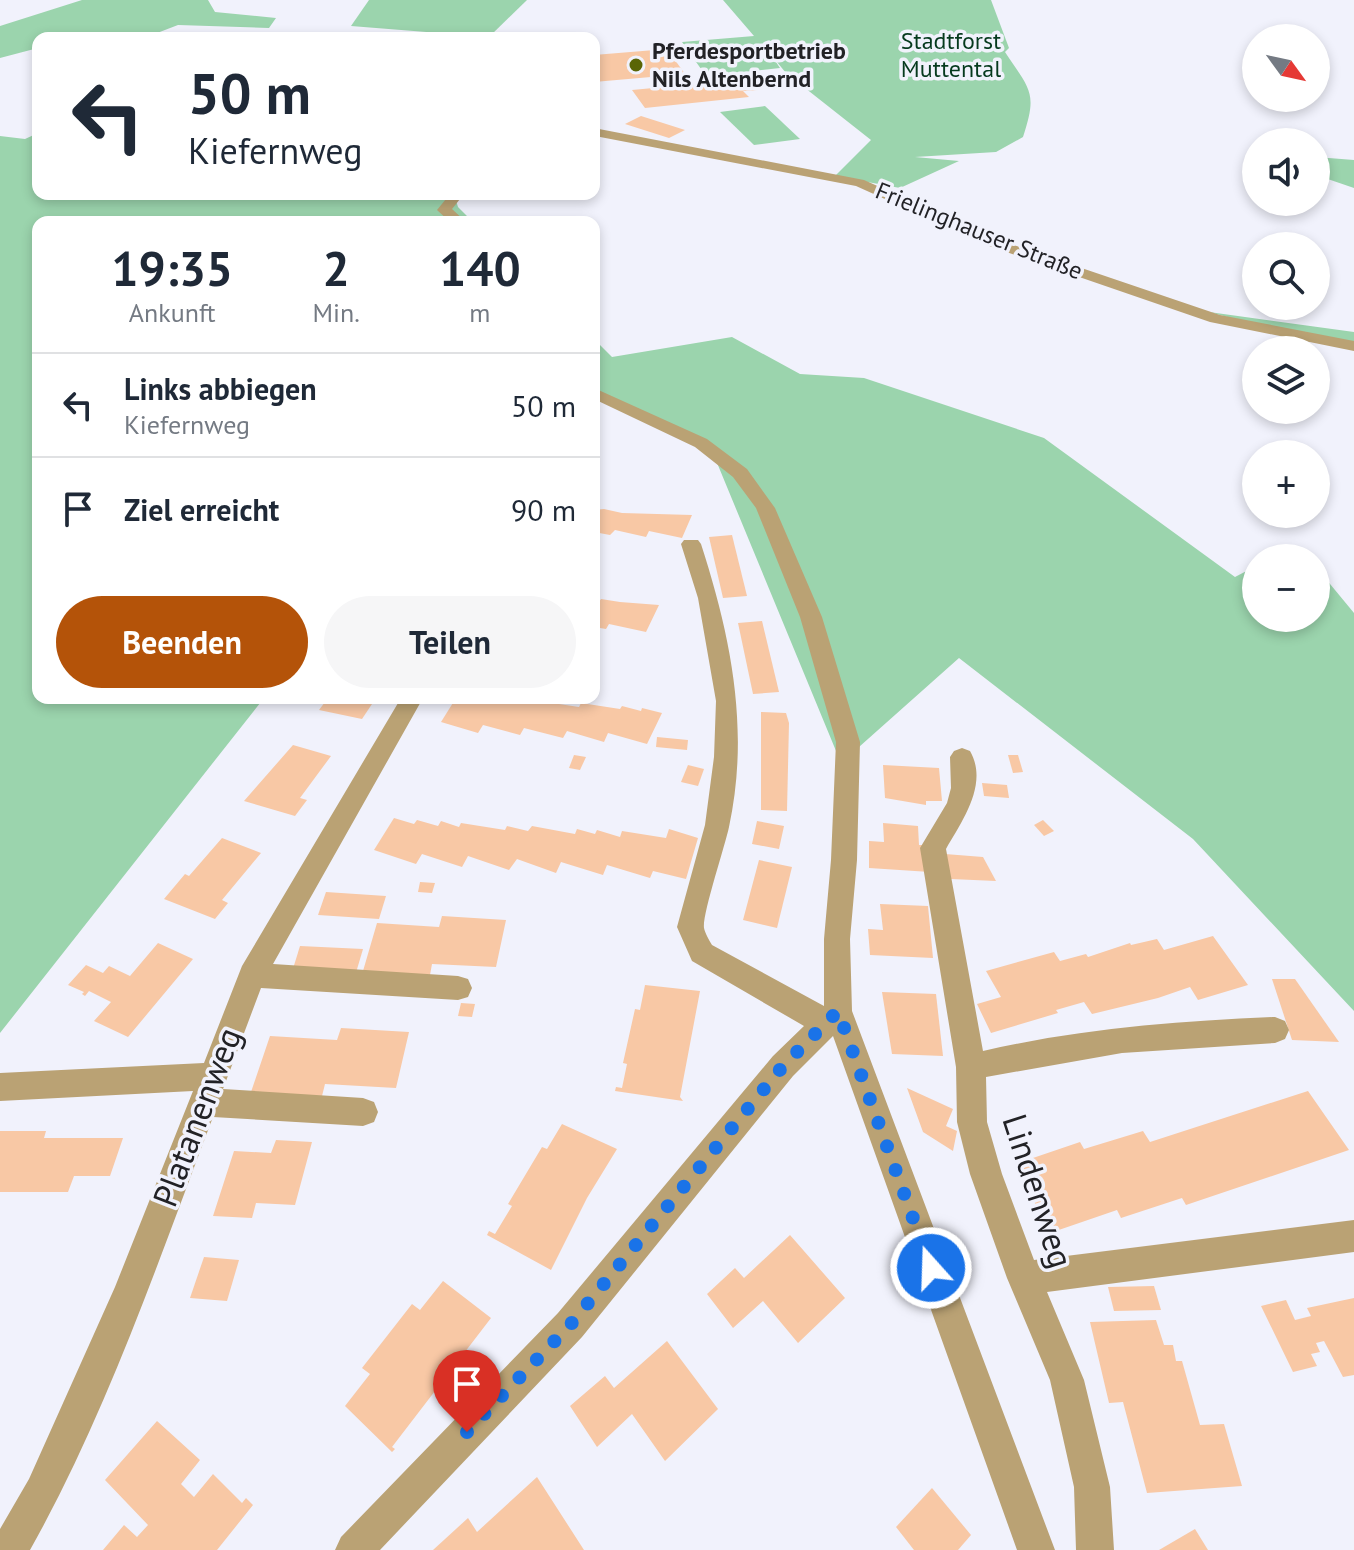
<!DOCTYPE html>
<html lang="de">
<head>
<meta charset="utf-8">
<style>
  :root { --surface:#fff; --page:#f6f6f7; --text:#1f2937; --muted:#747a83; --line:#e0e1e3; --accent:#b45309 }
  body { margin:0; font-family:"PT Sans",sans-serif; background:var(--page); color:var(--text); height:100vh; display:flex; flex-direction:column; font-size:30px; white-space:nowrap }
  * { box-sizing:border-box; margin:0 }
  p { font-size:26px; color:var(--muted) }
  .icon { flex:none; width:44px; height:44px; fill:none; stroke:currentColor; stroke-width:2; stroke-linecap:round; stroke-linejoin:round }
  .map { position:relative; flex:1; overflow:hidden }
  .side { position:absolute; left:32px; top:216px; width:568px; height:488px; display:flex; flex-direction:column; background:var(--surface); border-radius:16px; box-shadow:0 4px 12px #0003 }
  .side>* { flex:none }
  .guide { position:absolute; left:32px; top:32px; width:568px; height:168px; border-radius:16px; box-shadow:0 4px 12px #0003; background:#fff; color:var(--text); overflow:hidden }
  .needle { width:52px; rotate:123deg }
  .controls { position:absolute; left:1242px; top:24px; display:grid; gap:16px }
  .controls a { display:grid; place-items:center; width:88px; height:88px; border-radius:50%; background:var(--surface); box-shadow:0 4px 12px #0003; font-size:40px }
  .pin { position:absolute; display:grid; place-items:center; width:68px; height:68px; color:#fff; margin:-82px -34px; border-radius:50% 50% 50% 0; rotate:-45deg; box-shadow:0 0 8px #0007 }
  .pin .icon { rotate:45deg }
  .me { position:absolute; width:88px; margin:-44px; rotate:340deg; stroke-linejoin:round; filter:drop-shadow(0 0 6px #0008) }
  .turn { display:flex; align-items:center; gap:28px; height:168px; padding:0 24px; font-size:36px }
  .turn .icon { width:104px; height:104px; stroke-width:2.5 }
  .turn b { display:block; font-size:56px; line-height:68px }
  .eta { display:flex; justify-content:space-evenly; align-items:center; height:136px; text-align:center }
  .eta b { font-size:48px; font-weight:700; line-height:56px }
  .cta { display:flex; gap:16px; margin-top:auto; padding:16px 24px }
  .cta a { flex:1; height:92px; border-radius:48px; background:var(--accent); color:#fff; font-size:32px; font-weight:700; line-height:92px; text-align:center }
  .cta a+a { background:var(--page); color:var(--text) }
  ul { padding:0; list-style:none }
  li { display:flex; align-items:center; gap:24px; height:104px; padding:0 24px; border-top:2px solid var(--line) }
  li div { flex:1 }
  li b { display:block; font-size:30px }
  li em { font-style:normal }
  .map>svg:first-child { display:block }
  .green { fill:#9bd4ad }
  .building { fill:#f8c8a5 }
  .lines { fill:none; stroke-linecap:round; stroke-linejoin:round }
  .minor { fill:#baa274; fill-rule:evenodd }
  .route { stroke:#1a73e8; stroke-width:14; stroke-dasharray:0 25.2 }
  .poi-dot { fill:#5a6506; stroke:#f1f2fc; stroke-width:3 }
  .labels { text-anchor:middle; stroke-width:7; stroke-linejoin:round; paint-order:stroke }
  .far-park-label { font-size:24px; fill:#063a1e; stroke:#f1f2fc }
  .far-poi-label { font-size:24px; font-weight:bold; fill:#222226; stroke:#f1f2fc; text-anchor:start }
  .far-street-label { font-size:24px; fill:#222226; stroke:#f1f2fc }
  .near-street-label { font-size:34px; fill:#222226; stroke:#f1f2fc }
</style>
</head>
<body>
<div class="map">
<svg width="1354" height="1550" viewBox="0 0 1354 1550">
  <rect width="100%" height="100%" fill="#f1f2fc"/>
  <g class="green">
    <path d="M82,0H208L215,12L276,18L269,28L178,25L144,38H38V48L0,58V26Z"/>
    <path d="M369,0H527L489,37L351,26Z"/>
    <path d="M723,0H991L1009,48L1005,52C1030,90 1038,92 1023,137L996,152L915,157L959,161L900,188L835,176L871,140L786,73L772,56L780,68L706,76L682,42L754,36Z"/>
    <path d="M765,106L800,139L754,145L720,112Z"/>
    <path d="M38,133V194H454L458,207L473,222H38V698H264L0,1033V136L25,139Z"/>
    <path d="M1316,157L1354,160V188L1316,175Z"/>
    <path d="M1209,312L1354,332V342L1264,327Z"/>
    <path d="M732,337L800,374L864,378L1044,438L1235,577L1256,566V618H1316V567L1354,613V1011L1193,839L959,658L841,763L708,441L594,398V339L612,357Z"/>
  </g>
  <g class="building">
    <path d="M667,49L685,74L594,82V55Z"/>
    <path d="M749,79L758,90L743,91L749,97L645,108L632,90Z"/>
    <path d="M641,116L685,130L669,138L625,124Z"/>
    <path d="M604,509L622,513L692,515L682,538L649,531L646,537L615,530L610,535L594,532V510Z"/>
    <path d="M732,535L747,596L723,598L709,537Z"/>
    <path d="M601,599L620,602L659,605L646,632L609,624L606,629L594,627V600L599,602Z"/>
    <path d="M762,621L779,692L753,694L738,623Z"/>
    <path d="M328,698H376L362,719L319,710Z"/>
    <path d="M456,698L496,702L499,698L537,704L539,701L579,707L581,703L620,709L622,706L641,711L642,708L662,713L647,744L608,733L604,742L567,731L563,738L524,728L520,735L483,725L478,733L441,722Z"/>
    <path d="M761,712L786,713L789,723L787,811L761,810Z"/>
    <path d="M657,737L688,740L687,750L656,747Z"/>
    <path d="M293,745L331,756L300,798L307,800L295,816L244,801Z"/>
    <path d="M574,755L586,757L580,770L569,768Z"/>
    <path d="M1008,755H1018L1023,772L1013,773Z"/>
    <path d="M688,765L704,769L698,786L681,782Z"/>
    <path d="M883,765L939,768L942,801H926V805L885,798Z"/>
    <path d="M982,783L1007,785L1009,798L984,796Z"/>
    <path d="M394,818L414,824L417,820L438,826L441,821L459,827L461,823L505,830L507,826L528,831L532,826L575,834L577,829L595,834L597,830L620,837L622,831L666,838L669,829L698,838L686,879L653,871L650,878L607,865L603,875L561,862L556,873L517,859L509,870L468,856L462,867L422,854L416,864L374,850Z"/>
    <path d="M1043,820L1054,831L1044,836L1034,825Z"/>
    <path d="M757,821L784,826L779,849L752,844Z"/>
    <path d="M883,823L918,826L919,845H928L930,872L869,868V841L884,842Z"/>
    <path d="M222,838L261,853L222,900L228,903L215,919L164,899L185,874L189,876Z"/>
    <path d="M945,854L983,857L996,881L951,879Z"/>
    <path d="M759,860L792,867L777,928L743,920Z"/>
    <path d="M420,882L435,883L432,893L418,892Z"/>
    <path d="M326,892L386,896L379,919L318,915Z"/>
    <path d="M880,904L928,906L933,958L870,955L868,929L883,930Z"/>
    <path d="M442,916L506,920L496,967L432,964L430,975L363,971L377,923L439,927Z"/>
    <path d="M1213,936L1248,985L1198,1000L1190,987L1158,998L1092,1014L1084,1002L1056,1010L1058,1013L991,1033L977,1004L1001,997L986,971L1054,952L1060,961L1086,954L1088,957L1130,943L1131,945L1157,939L1164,950Z"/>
    <path d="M158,943L193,959L128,1037L94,1021L111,1002L89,991L85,996L82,994L84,992L68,985L86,965L103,973L109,966L130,976Z"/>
    <path d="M300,946L363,949L355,976L292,972Z"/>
    <path d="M1272,979H1295L1339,1042L1292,1040Z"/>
    <path d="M645,985L700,991L680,1097L683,1101L615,1091L616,1087L622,1088L627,1064L623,1063L635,1009L640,1010Z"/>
    <path d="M882,992L936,994L943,1056L892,1054Z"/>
    <path d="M461,1003L475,1004L472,1017L458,1016Z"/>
    <path d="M341,1028L409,1032L396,1088L325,1084L322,1096L251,1092L270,1036L337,1040Z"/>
    <path d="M907,1088L953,1109L946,1126L957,1131L953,1151L923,1132Z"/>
    <path d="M1308,1091L1349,1150L1186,1205L1182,1198L1121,1218L1117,1210L1050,1233L1015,1164L1080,1142L1084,1149L1143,1131L1150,1142Z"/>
    <path d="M562,1124L617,1149L587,1198L551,1270L487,1235L489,1231L495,1234L512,1206L508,1204L542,1147L547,1149Z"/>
    <path d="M0,1131H46L44,1138H123L110,1176H74L68,1192H0Z"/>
    <path d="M276,1140L312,1142L295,1205L256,1203L252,1218L213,1216L234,1151L271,1153Z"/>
    <path d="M790,1235L845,1298L798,1343L763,1301L733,1328L707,1294L735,1268L744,1278Z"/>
    <path d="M204,1257L239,1260L227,1301L190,1298Z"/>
    <path d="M443,1281L491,1318L392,1447L395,1449L392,1452L345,1406L370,1374L362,1368L412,1304L420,1310Z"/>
    <path d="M1154,1286L1161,1310L1114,1311L1108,1287Z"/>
    <path d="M1354,1298V1375L1343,1377L1324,1341L1316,1343L1320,1352L1311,1354L1317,1366L1293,1372L1261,1306L1286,1300L1295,1320L1311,1316L1307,1308Z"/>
    <path d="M1156,1320L1164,1345H1173L1176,1361H1182L1200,1425L1224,1424L1242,1486L1147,1493L1123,1402L1109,1403L1090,1322Z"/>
    <path d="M667,1341L718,1409L665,1461L632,1414L597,1447L570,1406L605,1376L614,1388Z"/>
    <path d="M157,1421L200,1460L181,1484L194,1497L213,1474L242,1503L246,1498L253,1505L217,1550H103L124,1525L137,1537L148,1525L105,1480Z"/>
    <path d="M537,1477L584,1550H433L468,1518L477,1532Z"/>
    <path d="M932,1488L971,1535L958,1550H914L896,1527Z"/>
    <path d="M1195,1529L1208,1550H1159Z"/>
  </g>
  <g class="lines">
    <g class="minor">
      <path d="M599,129L864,180L999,240L1220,315L1354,341V351L1210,322L989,246L856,186L595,136L594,131Z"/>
      <path d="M450,194H464L452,209L466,222H450L437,210Z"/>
      <path d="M594,388L707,439L747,469L775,508L822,617L860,742L857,860L850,939L852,1011L1055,1550H1017L833,1036L793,1076L582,1337L380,1550H335L341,1537L558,1313L773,1056L804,1026L692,961L677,927L705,825L714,757L716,701L698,598L681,544L684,540H698L701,544C731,637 750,729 729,827C725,846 702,915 704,928C705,933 709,940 712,945L824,1006V939L831,860L836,742L800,617L756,508L733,477L695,447L594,399Z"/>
      <path d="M401,698H423L273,964L458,976L468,979L472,988L468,997L458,1000L261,988L223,1089L363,1098L374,1102L378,1112L374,1122L363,1126L213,1117C158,1262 106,1415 30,1550H0V1529L29,1479L115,1287L193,1091L0,1101V1073L204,1063L242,966Z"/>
      <path d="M962,748L970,751C989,784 962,821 946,849L983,1051C1079,1029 1177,1021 1275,1017L1285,1021L1289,1030L1285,1039L1275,1043L1122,1053L986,1077L987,1122L1002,1174L1034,1260L1354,1220V1252L1047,1292L1084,1380L1110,1487L1114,1550H1076L1074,1487L1050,1380L1007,1278L970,1174L957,1122L956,1067L920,848L947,803L951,788L950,757L954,751Z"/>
    </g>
  </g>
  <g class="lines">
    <path class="route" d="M467,1432L570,1325L783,1066L838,1011L931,1268"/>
  </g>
  <circle class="poi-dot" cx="636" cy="65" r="8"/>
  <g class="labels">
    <g class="far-park-label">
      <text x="951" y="49">Stadtforst<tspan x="951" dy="28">Muttental</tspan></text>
    </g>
    <g class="far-poi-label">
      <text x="652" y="59">Pferdesportbetrieb<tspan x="652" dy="28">Nils Altenbernd</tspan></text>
    </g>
    <g class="far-street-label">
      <text transform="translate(979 231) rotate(22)" y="8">Frielinghauser Straße</text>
    </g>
    <g class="near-street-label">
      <text transform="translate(197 1117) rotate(-69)" y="12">Platanenweg</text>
      <text transform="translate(1038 1191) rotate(72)" y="12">Lindenweg</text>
    </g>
  </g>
</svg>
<div class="controls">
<a><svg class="needle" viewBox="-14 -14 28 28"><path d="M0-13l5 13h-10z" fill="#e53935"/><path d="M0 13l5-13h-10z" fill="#747a83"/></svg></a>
<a><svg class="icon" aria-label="sound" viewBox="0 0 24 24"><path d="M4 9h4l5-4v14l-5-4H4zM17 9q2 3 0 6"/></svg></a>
<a><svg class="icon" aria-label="search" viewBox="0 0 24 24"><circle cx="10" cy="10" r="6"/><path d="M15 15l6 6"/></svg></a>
<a><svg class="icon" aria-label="layers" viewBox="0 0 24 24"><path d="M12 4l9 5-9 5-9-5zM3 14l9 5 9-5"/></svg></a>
<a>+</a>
<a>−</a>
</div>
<div class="pin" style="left:467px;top:1432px;background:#d93025"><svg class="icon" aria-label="arrive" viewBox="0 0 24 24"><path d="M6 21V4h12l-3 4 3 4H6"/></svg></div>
<svg class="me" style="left:931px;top:1268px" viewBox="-20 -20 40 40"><circle r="17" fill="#1a73e8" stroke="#fff" stroke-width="3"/><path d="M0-11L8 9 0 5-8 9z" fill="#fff"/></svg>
<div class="guide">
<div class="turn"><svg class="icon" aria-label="left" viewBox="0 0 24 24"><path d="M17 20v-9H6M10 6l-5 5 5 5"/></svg><div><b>50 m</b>Kiefernweg</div></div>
</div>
<section class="side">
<div class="eta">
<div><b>19:35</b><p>Ankunft</p></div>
<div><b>2</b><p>Min.</p></div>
<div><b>140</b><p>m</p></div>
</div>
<ul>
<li><svg class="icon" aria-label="left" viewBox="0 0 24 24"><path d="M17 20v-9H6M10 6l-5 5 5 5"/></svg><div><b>Links abbiegen</b><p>Kiefernweg</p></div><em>50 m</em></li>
<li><svg class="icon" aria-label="arrive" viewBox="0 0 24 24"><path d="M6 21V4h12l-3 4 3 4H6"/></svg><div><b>Ziel erreicht</b></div><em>90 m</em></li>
</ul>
<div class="cta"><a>Beenden</a><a>Teilen</a></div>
</section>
</div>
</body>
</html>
